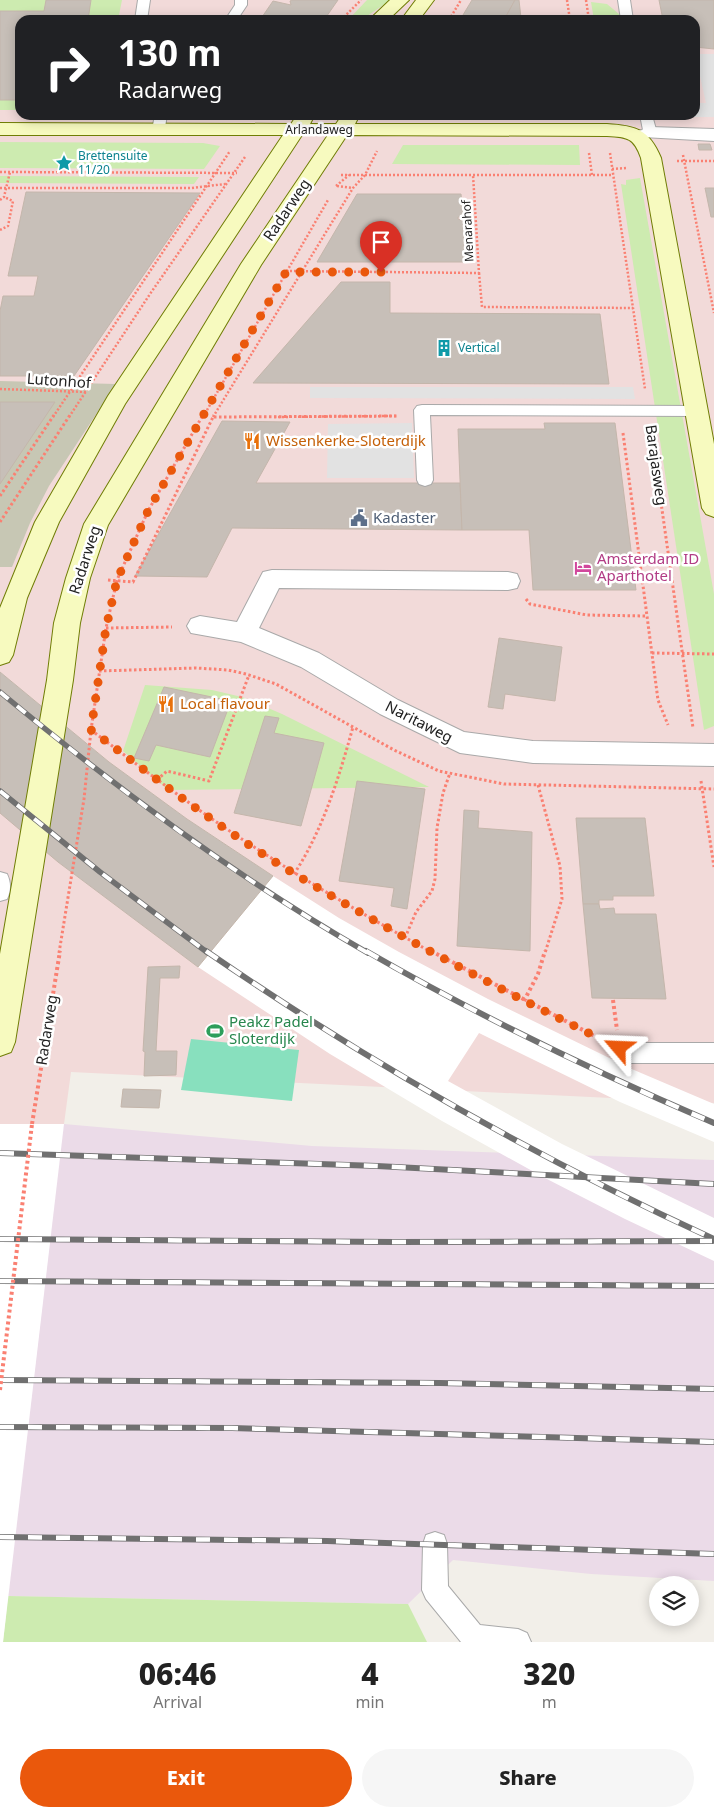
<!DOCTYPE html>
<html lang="en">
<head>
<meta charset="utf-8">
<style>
  :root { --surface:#fff; --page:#f6f6f6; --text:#222; --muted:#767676; --accent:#ea580c }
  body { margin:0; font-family:"Noto Sans",sans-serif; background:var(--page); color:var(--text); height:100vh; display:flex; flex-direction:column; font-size:19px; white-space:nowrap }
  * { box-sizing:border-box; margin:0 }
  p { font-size:16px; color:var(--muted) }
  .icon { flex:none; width:28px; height:28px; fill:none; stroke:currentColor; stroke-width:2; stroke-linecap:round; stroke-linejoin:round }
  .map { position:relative; height:1642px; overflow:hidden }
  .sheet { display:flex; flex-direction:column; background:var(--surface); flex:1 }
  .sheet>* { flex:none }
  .hud { position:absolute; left:15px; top:15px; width:685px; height:105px; border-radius:15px; box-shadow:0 2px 12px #0003; background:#202124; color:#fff; overflow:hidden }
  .fabs { position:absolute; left:649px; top:1576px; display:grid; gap:10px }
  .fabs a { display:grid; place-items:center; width:50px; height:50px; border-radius:50%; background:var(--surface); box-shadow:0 2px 12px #0003; font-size:25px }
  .pin { position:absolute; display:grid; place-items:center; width:42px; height:42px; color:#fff; margin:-51px -21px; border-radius:50% 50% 50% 0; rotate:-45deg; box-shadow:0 0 5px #0007 }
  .pin .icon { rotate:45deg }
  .me { position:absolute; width:55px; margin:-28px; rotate:296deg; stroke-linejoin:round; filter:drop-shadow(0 0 4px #0008) }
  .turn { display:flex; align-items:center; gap:18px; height:105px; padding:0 20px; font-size:22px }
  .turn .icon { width:65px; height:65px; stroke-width:2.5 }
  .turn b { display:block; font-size:35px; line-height:42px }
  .eta { display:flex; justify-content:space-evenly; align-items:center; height:85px; text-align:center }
  .eta b { font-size:30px; font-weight:800; line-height:35px }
  .button { display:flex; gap:10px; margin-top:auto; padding:10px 20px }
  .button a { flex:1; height:58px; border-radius:30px; background:var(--accent); color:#fff; font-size:20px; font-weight:800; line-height:58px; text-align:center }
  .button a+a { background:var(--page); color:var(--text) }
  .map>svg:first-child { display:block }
  .commercial { fill:#f2dad9; fill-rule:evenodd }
  .industrial { fill:#ebdbe8 }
  .construction { fill:#c7c7b4 }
  .grass { fill:#cdebb0 }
  .pitch { fill:#88e0be }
  .parking { fill:#e2e2e2 }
  .pier { fill:#fff }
  .building { fill:#c7bfb8; stroke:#c4b6ab }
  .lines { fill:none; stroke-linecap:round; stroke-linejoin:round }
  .lane-casing { stroke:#a9a9a9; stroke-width:2 }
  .street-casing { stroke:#a9a9a9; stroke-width:2 }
  .secondary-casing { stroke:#707d05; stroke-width:2 }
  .path-far2 { stroke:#fa8072; stroke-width:2.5; stroke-dasharray:2 2; stroke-linecap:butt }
  .path-far1 { stroke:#fa8072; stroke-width:3; stroke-dasharray:2.5 2.5; stroke-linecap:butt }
  .path { stroke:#fa8072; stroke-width:4; stroke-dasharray:3 3; stroke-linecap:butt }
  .lane { fill:#fff; fill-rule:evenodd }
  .street { fill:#fff; fill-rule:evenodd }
  .secondary { fill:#f7fabf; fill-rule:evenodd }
  .rail-far1-casing { stroke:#707070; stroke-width:5.5 }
  .rail-casing { stroke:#707070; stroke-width:6 }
  .rail-far1 { stroke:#fff; stroke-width:4; stroke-dasharray:11; stroke-linecap:butt }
  .rail { stroke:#fff; stroke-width:4.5; stroke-dasharray:14; stroke-linecap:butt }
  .path-bridge { stroke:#fa8072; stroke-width:4; stroke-dasharray:3 3; stroke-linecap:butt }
  .route { stroke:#ea580c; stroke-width:9; stroke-dasharray:0 16.2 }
  .labels { text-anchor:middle; stroke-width:5; stroke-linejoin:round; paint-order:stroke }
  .far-street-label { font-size:12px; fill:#222; stroke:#fff }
  .far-culture-label { font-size:12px; fill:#0d838f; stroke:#fff; text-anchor:start }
  .street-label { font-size:15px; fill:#222; stroke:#fff }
  .food-label { font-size:15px; fill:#c56008; stroke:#fff; text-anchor:start }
  .service-label { font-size:15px; fill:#4e5e75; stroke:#fff; text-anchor:start }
  .hotel-label { font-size:15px; fill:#b23c85; stroke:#fff; text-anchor:start }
  .leisure-label { font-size:15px; fill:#27864d; stroke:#fff; text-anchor:start }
</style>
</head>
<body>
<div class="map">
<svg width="714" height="1642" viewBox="0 0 714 1642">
  <rect width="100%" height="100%" fill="#f2efe9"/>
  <path class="commercial" d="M0,0H714V1103L71,1072L64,1124H0ZM20,20H695V115H20Z"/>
  <path class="industrial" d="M0,1124H64L312,1146L714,1160V1581L591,1574L453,1560L408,1604L0,1596Z"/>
  <path class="construction" d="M0,381L116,384L49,486L30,523L12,567H0Z"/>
  <g class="grass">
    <path d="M0,0H122L118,20H20V110H0Z"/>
    <path d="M367,0H391L361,20H348Z"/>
    <path d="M591,2L607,4L619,14L620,20H594Z"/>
    <path d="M0,142L203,143L220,146L204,169L0,168Z"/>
    <path d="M403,145H579L580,165L392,164Z"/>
    <path d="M0,176L199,177L194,184L0,183Z"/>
    <path d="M640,178L714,594V726L704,730L621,184L626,185V180Z"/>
    <path d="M145,685L212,690L242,697L282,714L429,787L168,790L123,751Z"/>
    <path d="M8,1596L408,1604L427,1642H3Z"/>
  </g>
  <path class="pitch" d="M191,1039L299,1050L292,1101L181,1090Z"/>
  <g class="parking">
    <path d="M695,54H714V117H691V115H695V103H706Z"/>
    <path d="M310,387H633L635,399L310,398Z"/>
    <path d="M412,423L414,478H327L328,424Z"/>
  </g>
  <g class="pier">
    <path d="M0,672L109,762L187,819L273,876L339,918L399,952L488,999L634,1070L714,1104V1142L620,1102L479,1033L448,1081L562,1144L714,1218V1261L625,1219L545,1178L442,1121L330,1054L198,967L58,862Z"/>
    <path d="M0,1124H64L3,1642H0Z"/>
  </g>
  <g class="building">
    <path d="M46,0H91L88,20H20V100H0V11H44Z"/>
    <path d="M292,0H338L324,20H260L273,1L291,5L290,1Z"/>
    <path d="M472,0H515L504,20H460Z"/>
    <path d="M515,0H519L521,18L520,20H504Z"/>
    <path d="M659,0H714V49L695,47V20H663Z"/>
    <path d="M698,144H710L712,150H699Z"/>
    <path d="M705,188H714V217H711Z"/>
    <path d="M26,192L200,193L74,376H0V311L3,296H34L38,276H8Z"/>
    <path d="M357,194H461L463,217H458V219L463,221L465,262H317Z"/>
    <path d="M341,282H390V313L600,314L609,384L253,383Z"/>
    <path d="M0,402H55L0,484Z"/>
    <path d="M222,421L290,422L256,483H460L462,530L232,528L207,577L135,576Z"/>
    <path d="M544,423H615L636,590H533L529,530H462L458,429H545Z"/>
    <path d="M499,638L562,647L555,701L505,694L503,709L488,707Z"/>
    <path d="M0,672L109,762L187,819L273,876L198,967L58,862L0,813Z"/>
    <path d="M164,687L231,701L210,757L156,745L149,761L134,758Z"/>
    <path d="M265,716L279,718L274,733L324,743L301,826L234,813Z"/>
    <path d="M357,781L425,789L407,909L391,906L394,888L339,881Z"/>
    <path d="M464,810L479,811L478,828L532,832L530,951L457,946Z"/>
    <path d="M576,818H645L654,896H613V900H599V904H583Z"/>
    <path d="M583,904H599L600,909L614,908L615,914H656L666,999L592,998Z"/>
    <path d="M180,966L179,978H160L156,1051H177L176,1075L144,1076L145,1052L143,1051L148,967Z"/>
    <path d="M123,1089L161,1090L159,1108L121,1107Z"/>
  </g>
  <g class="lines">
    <g class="lane-casing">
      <g id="lane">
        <path d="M138,0H150L147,20H135Z"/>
        <path d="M235,0H247V5L237,20H225L235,5Z"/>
        <path d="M618,0H630L633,20H621Z"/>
        <path d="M155,115H167L164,133H154L152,130Z"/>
        <path d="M640,115H652L657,133L655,136L632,137L630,134L632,131L643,130Z"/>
        <path d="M422,405L698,406L703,407L706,411L703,415L698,416L430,415L433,480L431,484L425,486L419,484L417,480L414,410L417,406Z"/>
        <path d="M0,872L7,874C11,882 11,891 7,899L0,901Z"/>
        <path d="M629,1043H714V1063H629L622,1060L619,1053L622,1046Z"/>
        <path d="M435,1532L444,1535L447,1544L448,1586L480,1625L518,1629L527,1633L531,1642H461L426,1599L422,1590L423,1544L426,1535Z"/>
      </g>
    </g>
    <g class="street-casing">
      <g id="street">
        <path d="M650,127L714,129V141L643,137L640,133L643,129Z"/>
        <path d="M272,570L508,572L517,574L520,581L517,588L508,590L279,588L259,628L319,653L398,700L464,732L533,741L714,744V766L533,763L460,753L380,714L301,667L241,642L191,633L187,626L191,619L200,616L237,622L263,572Z"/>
      </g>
    </g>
    <g class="secondary-casing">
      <g id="secondary">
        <path d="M390,0H409L388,20H369Z"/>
        <path d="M416,0H434L419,20H401Z"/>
        <path d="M297,115H311L313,118L310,124H336L342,115H356L358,118L355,124H607C636,126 649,129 661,158L714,444V517L706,514L702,508L641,158C634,138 628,137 607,136L347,135L261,265L108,525L90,578L80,623L73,680L15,1042L11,1052L0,1056V954L47,680L54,623L66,578L84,524L241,264L328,135H302L125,404L59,522L27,598L13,655L9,662L0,665V608L35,522L108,396L283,135H0V123L291,124Z"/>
      </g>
    </g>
    <g class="path-far2">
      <path d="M567,0L570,20"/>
      <path d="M586,0L589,20"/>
      <path d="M341,20L361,0"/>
      <path d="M449,20L461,0"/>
      <path d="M589,153L592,175"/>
      <path d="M610,153L645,389"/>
      <path d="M683,155L714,313"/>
      <path d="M677,161H714"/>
      <path d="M612,169L626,168"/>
      <path d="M0,172L237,173"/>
      <path d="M341,175H613"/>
      <path d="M336,186L349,175"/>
      <path d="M337,186L353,188"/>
      <path d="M0,188H192L225,184"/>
      <path d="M0,200L4,197L10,172"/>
      <path d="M0,230L8,226L13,201L4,197"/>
      <path d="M286,271L479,273L473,175"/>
      <path d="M479,273L482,307L633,308"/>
      <path d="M0,389L87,392"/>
      <path d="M53,417L230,151"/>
      <path d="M69,417L150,294L245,157"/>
      <path d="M203,417L328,200"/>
      <path d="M213,417L353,188L365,175L377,151"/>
      <path d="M274,417L397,416"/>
    </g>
    <g class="path-far1">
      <path d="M214,417L397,416"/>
      <path d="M651,432L693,728"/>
      <path d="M623,433L658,700L668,725"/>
      <path d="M0,496L54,415"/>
      <path d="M0,522L70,415"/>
      <path d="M108,580L133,582L214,415"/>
      <path d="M526,599L530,604L587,615L647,616"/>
      <path d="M106,628L172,627"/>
      <path d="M652,653L714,654"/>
      <path d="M99,671L196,668L228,670L246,674L276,684L394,750L439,771L504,784L714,789"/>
      <path d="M91,730C147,772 203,815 262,852C317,888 375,921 433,953"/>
      <path d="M157,780L167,771L209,781L249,675"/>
      <path d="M701,781L714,867"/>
      <path d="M538,785L560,866L562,899L545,953"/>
      <path d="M294,874C323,830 339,777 353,727"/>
      <path d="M405,938L416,912L432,891L435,879L437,828L443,793L450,773"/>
      <path d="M59,953L84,799L91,730L106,628L117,580L148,511L203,415"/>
    </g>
    <g class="path">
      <path d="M431,951L606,1042"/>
      <path d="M613,1000L617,1030"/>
      <path d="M524,1001L538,974L545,951"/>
      <path d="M32,1124L60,951"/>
    </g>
    <use href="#lane" class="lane"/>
    <use href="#street" class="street"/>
    <use href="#secondary" class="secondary"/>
    <g class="rail-far1-casing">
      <g id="rail-far1">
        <path d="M0,692C116,788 237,878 368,953"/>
        <path d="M0,791L100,872L208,953"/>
      </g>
    </g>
    <g class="rail-casing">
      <g id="rail">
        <path d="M206,951C366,1061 537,1158 714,1239"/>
        <path d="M366,951C479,1016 595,1072 714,1123"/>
        <path d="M0,1153L377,1166L714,1184"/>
        <path d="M0,1239L395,1242L712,1241"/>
        <path d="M0,1281L714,1286"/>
        <path d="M0,1380L440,1383L714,1389"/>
        <path d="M0,1427L232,1428L714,1442"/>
        <path d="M0,1537L327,1541L714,1554"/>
      </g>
    </g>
    <use href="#rail-far1" class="rail-far1"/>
    <use href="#rail" class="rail"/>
    <path class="path-bridge" d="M0,1390L32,1124"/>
  </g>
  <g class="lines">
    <path class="route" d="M381,272H286L148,511L117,580L106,628L91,730C155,778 217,826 285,868C393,934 505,992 619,1048"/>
  </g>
  <defs>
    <g id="sight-bare" transform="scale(1.35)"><path d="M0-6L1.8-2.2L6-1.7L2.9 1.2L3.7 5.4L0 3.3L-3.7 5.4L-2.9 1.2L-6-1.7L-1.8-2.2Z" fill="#0f9aa8" stroke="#fff" stroke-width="2.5" paint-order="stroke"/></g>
    <g id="building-bare" transform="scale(1.35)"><path d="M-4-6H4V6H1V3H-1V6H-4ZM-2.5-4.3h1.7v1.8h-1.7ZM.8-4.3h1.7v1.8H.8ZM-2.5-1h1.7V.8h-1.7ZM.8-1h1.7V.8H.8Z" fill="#0f9aa8" stroke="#fff" stroke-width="2.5" paint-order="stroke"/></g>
    <g id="restaurant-bare" transform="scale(1.35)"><path d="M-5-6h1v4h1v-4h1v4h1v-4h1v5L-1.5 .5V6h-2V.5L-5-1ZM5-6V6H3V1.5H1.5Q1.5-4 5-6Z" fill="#e8710a" stroke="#fff" stroke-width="2.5" paint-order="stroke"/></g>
    <g id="civic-bare" transform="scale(1.35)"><path d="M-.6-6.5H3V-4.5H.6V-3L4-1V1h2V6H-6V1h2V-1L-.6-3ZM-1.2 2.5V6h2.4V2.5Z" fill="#5c6f8a" stroke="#fff" stroke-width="2.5" paint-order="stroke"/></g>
    <g id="hotel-bare" transform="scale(1.35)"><path d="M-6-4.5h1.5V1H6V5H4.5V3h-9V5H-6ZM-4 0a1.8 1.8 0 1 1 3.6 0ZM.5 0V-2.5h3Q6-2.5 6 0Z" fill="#d1479c" stroke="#fff" stroke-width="2.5" paint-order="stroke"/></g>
    <g id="stadium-bare" transform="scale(1.35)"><path d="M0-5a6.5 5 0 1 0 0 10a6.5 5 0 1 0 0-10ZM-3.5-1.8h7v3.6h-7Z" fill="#2e9e5b" stroke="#fff" stroke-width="2.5" paint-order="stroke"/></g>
  </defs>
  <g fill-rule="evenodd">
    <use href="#sight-bare" x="64" y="163"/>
    <use href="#building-bare" x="444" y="348"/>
    <use href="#restaurant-bare" x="252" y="441"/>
    <use href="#civic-bare" x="359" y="518"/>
    <use href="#hotel-bare" x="583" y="568"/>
    <use href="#restaurant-bare" x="166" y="704"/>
    <use href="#stadium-bare" x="215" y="1031"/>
  </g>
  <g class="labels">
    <g class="far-street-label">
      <text x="319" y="134">Arlandaweg</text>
      <text transform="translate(468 231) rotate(-93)" y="4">Menarahof</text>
    </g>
    <g class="far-culture-label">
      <text x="78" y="160">Brettensuite<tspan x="78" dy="14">11/20</tspan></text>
      <text x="458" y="352">Vertical</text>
    </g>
    <g class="street-label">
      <text transform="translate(287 210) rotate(-56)" y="5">Radarweg</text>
      <text transform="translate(59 381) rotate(4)" y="5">Lutonhof</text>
      <text transform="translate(656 465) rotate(82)" y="5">Barajasweg</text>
      <text transform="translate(85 560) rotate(-72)" y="5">Radarweg</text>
      <text transform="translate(419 722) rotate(27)" y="5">Naritaweg</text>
      <text transform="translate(47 1030) rotate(-81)" y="5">Radarweg</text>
    </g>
    <g class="food-label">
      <text x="266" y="446">Wissenkerke-Sloterdijk</text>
      <text x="180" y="709">Local flavour</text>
    </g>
    <g class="service-label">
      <text x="373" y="523">Kadaster</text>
    </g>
    <g class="hotel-label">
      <text x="597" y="564">Amsterdam ID<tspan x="597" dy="17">Aparthotel</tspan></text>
    </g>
    <g class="leisure-label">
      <text x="229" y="1027">Peakz Padel<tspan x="229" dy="17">Sloterdijk</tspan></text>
    </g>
  </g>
</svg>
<div class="fabs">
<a><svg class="icon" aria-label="layers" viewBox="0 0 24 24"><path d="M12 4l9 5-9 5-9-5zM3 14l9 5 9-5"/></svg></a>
</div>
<div class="pin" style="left:381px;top:272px;background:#d93025"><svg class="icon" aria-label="arrive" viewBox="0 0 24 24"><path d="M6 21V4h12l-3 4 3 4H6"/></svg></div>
<svg class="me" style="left:619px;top:1048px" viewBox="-20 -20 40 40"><path d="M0-17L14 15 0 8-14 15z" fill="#ea580c" stroke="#fff" stroke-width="4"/></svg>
<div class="hud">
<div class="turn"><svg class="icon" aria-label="right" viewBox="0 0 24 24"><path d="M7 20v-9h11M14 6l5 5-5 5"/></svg><div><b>130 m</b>Radarweg</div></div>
</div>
</div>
<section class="sheet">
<div class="eta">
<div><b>06:46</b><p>Arrival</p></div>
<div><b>4</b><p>min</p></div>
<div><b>320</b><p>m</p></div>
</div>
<div class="button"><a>Exit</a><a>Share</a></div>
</section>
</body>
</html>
